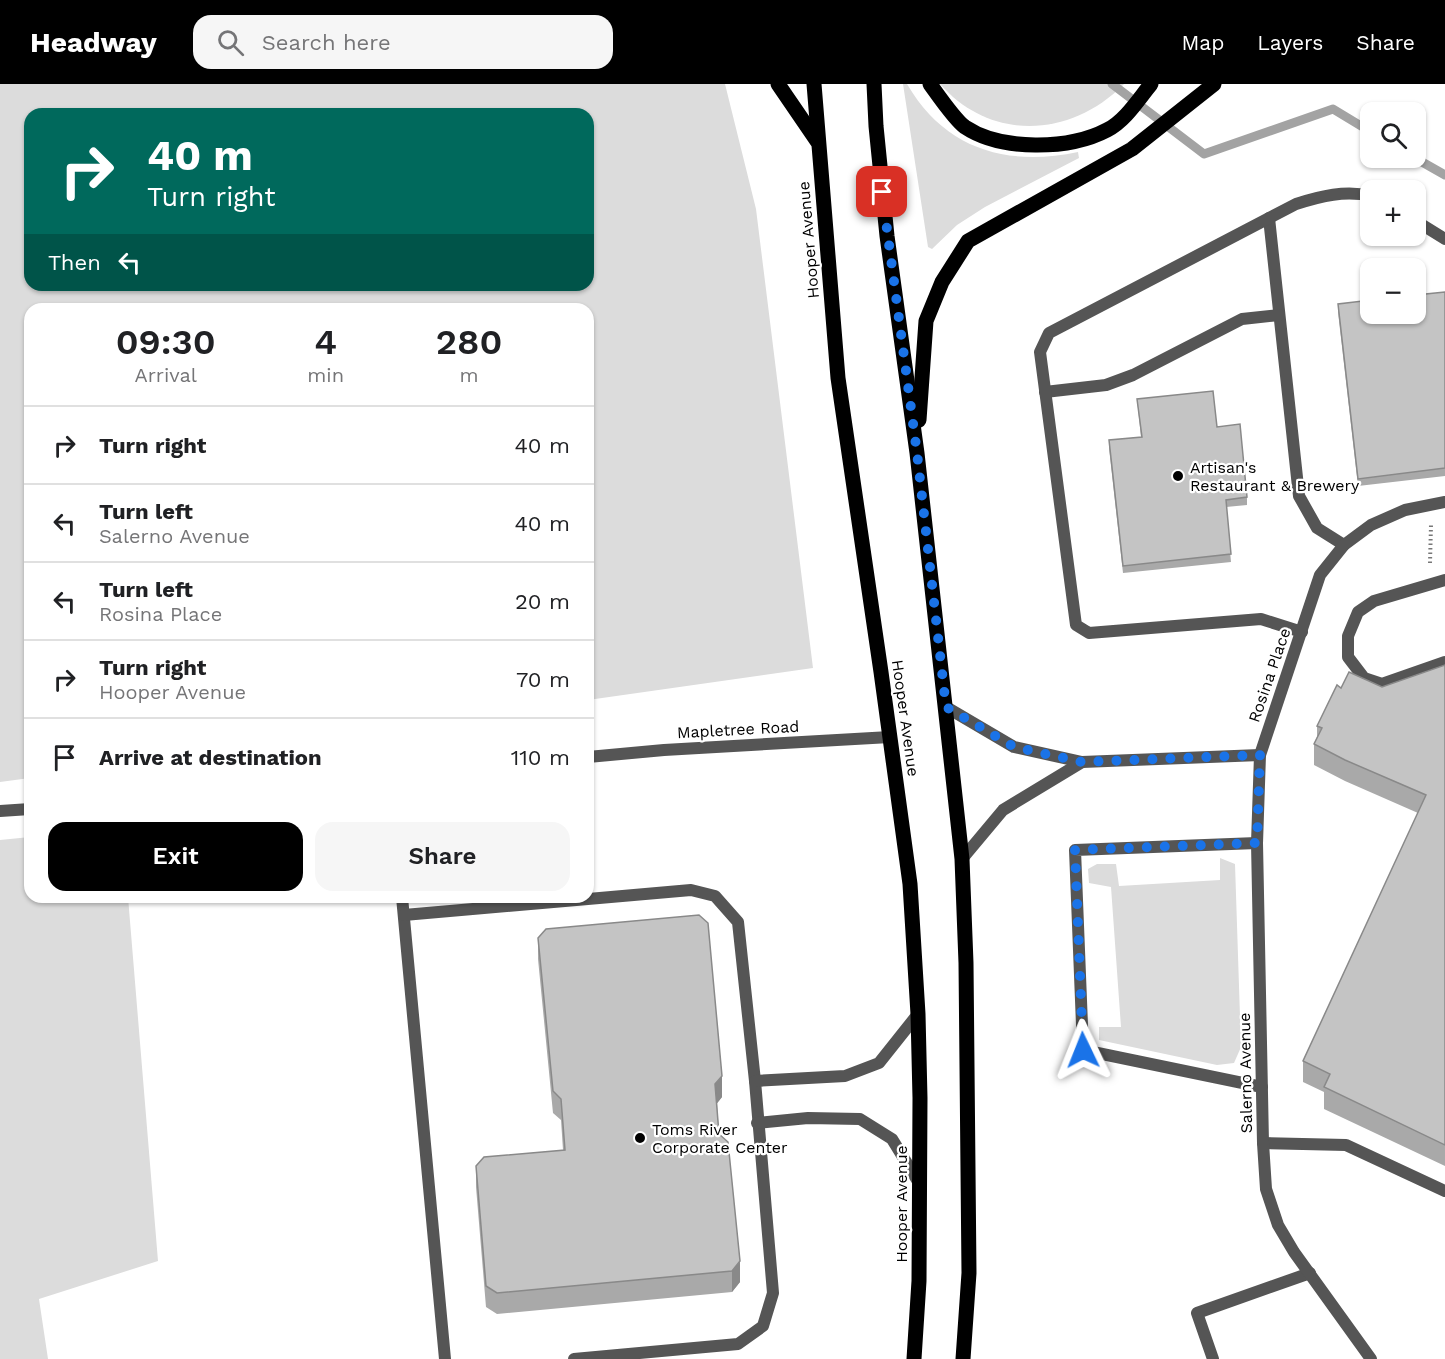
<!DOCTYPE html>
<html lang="en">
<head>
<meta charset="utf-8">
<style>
  :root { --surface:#fff; --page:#f6f6f6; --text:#202124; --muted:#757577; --line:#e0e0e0; --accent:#000 }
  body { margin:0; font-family:"Work Sans",sans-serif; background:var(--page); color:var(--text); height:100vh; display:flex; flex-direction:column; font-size:22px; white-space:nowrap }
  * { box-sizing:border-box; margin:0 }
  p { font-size:20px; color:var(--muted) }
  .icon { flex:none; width:33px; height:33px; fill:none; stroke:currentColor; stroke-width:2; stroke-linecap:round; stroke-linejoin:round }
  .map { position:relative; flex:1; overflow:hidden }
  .drawer { position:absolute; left:24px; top:219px; width:570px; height:600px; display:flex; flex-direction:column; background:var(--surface); border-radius:18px; box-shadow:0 2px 4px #0004 }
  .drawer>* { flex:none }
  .guide { position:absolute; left:24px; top:24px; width:570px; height:183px; border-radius:18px; box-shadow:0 2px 4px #0004; background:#00695c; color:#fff; overflow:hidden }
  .tools { position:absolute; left:1360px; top:18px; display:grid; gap:12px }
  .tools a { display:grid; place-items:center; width:66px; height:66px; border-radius:12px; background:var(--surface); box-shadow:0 2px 4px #0004; font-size:30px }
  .pin { position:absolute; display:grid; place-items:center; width:51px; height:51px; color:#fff; margin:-26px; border-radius:12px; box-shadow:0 3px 9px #0006 }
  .me { position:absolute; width:66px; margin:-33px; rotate:358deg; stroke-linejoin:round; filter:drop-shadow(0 0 4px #0008) }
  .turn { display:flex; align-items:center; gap:21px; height:126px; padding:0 24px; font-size:27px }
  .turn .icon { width:78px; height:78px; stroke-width:2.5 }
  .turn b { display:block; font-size:42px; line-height:51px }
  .then { display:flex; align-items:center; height:57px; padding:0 24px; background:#0003; gap:12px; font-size:22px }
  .eta { display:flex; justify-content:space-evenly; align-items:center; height:102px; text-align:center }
  .eta b { font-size:36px; font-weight:600; line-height:42px }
  .button { display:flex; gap:12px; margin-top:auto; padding:12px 24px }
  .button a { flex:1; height:69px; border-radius:18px; background:var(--accent); color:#fff; font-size:24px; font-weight:600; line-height:69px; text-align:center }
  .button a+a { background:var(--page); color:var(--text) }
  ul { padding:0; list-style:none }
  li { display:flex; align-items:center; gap:18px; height:78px; padding:0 24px; border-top:2px solid var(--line) }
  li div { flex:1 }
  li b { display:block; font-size:22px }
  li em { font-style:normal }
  header { display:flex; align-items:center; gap:36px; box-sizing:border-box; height:84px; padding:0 30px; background:var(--accent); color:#fff }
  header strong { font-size:28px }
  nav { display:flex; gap:33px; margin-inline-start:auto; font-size:21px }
  .search { width:420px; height:54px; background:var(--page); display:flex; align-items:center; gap:15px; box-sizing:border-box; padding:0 21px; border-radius:18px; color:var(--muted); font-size:22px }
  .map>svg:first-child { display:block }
  .green { fill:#dcdcdc; fill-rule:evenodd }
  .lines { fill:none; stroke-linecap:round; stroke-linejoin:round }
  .stream { stroke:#a3a3a3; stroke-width:9 }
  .path { stroke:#777; stroke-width:4; stroke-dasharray:1.5 3; stroke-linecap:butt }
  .service { stroke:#555; stroke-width:12 }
  .tertiary { stroke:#555; stroke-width:12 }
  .primary { stroke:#000; stroke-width:15 }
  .wall { fill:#a9a9a9 }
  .shaded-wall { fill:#898989 }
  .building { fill:#c4c4c4; stroke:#898989; stroke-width:1.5 }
  .route { stroke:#1a73e8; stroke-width:10; stroke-dasharray:0 18 }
  .poi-dot { fill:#000; stroke:#fff; stroke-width:2 }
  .labels { text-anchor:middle; stroke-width:4.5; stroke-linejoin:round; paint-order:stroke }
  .street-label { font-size:16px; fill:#000; stroke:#fff }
  .poi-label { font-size:16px; fill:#000; stroke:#fff; text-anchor:start }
</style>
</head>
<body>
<header>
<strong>Headway</strong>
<div class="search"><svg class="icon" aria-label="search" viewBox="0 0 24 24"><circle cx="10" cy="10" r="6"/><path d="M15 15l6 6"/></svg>Search here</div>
<nav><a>Map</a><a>Layers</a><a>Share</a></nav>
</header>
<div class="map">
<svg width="1445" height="1275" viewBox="0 0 1445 1275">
  <rect width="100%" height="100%" fill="#fff"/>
  <g class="green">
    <path d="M0,0H725L756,125L813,584L588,616V225H30V694L0,698ZM30,30H588V201H30Z"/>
    <path d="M903,0H907C945,65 1006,83 1078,68L1079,74L985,123L957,141L932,165L928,163Z"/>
    <path d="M940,0H1124C1071,54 991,58 940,0Z"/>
    <path d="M30,753V813H128L158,1177L39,1215L48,1275H0V756Z"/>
    <path d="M1220,774L1235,780L1241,963L1234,979L1217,981L1099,956V943H1121L1111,803L1089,799L1088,785L1097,780H1116L1119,802L1220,796Z"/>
  </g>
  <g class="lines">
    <g class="stream">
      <path d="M1112,0L1204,70L1333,25L1371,48"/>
      <path d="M1415,74L1445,91"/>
    </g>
    <path class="path" d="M1430,479L1431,441"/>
    <g class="service">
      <path d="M1269,134L1299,412L1317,444L1344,461"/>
      <path d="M1416,137L1445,155"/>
      <path d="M1045,308L1106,301L1133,291L1242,235L1279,231"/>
      <path d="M1445,496L1374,517L1358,528L1348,552V573L1364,594L1382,600L1445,578"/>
      <path d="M1302,548L1261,535L1089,549L1076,541L1040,268L1049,249L1296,120C1321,112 1345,106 1371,112"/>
      <path d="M946,623L1014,663L1082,678L1260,671"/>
      <path d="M1257,759L1075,766L1083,966L1262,1003"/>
      <path d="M962,775L1003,726L1082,678"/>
      <path d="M402,813L445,1275"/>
      <path d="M404,831L691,806L715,812L738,838L755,997L773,1209L763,1242L738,1260L574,1275"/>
      <path d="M755,997L845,992L879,979L918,930"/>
      <path d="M757,1039L808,1034L860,1035L892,1055L919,1099"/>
      <path d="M1263,1059L1346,1061L1445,1107"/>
      <path d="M1213,1275L1197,1229L1310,1189"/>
      <path d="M1371,1275L1294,1168L1278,1141L1266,1105L1263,1059L1257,759L1260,671L1320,491L1344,461L1371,441L1405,426L1445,418"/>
    </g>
    <g class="tertiary">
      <path d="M588,673L664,666L890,653"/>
      <path d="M0,727L30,725"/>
    </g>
    <g class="primary">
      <path d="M778,0L817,57"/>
      <path d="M814,0L838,294L881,588L910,800L918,930L920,1014L919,1197L914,1275"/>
      <path d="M874,0L876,42L887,152L917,369L962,775L966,879L969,1189L963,1275"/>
      <path d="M930,0C938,11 955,36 965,43C1001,67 1069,66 1107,46C1125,37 1138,16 1151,0"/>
      <path d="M919,336L926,237L942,198L968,157L1132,65L1214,0"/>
    </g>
  </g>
  <g class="wall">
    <path d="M1445,208V392L1358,402L1338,228V220Z"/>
    <path d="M1137,315L1217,343L1247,413V421L1226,423L1231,478L1123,489L1109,364V356L1141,353Z"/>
    <path d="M1445,581V1082L1324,1025V1008L1303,998V977L1418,729L1345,697L1314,681V660L1317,653V642L1341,604L1382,603Z"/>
    <path d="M538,854L722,1013L717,1019L719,1050L740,1198L732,1208L497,1230L486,1223L476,1103V1082L563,1066L561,1036L553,1029L538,875Z"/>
  </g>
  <g class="shaded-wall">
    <path d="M722,992V1013L715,1022V1000Z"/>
    <path d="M740,1177V1198L732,1208V1187Z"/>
  </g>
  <g class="building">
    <path d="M1445,208V384L1358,395L1338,220L1371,216V230H1416V211Z"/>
    <path d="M1213,307L1217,343L1240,340L1247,413L1226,416L1231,470L1123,482L1109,356L1142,353L1137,315Z"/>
    <path d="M1445,581V1061L1324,1003L1330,990L1303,977L1426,711L1345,676L1314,660L1322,644L1317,642L1337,601L1341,604L1349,588L1382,603Z"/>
    <path d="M699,831L708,839L722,992L715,1000L719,1050L728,1058L740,1177L732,1187L497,1209L486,1202L476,1082L484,1073L565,1066L561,1015L553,1007L538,854L546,845Z"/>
  </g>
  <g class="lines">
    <path class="route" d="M882,108L917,369L946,623L1014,663L1082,678L1260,671L1257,759L1075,766L1083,966"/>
  </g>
  <g class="poi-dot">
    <circle cx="1178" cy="392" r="6"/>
    <circle cx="640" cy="1054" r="6"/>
  </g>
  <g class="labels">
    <g class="street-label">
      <text transform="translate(808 156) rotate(-95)" y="6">Hooper Avenue</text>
      <text transform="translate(1269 591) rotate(-71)" y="6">Rosina Place</text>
      <text transform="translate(906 634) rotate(82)" y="6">Hooper Avenue</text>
      <text transform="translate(738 645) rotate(-3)" y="6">Mapletree Road</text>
      <text transform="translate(1245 989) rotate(-91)" y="6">Salerno Avenue</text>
      <text transform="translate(901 1120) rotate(-90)" y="6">Hooper Avenue</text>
    </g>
    <g class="poi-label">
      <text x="1190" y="389">Artisan's<tspan x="1190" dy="18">Restaurant &amp; Brewery</tspan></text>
      <text x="652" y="1051">Toms River<tspan x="652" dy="18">Corporate Center</tspan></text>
    </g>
  </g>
</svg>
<div class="tools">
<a><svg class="icon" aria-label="search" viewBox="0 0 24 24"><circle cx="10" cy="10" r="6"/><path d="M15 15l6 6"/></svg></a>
<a>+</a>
<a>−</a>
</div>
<div class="pin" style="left:882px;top:108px;background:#d93025"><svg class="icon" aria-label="arrive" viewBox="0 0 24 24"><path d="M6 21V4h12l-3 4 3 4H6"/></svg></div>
<svg class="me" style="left:1083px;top:966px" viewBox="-20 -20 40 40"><path d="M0-17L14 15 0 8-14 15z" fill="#1a73e8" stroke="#fff" stroke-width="4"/></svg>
<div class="guide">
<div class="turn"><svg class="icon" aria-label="right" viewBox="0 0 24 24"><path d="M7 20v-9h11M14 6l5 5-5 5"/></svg><div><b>40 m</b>Turn right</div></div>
<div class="then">Then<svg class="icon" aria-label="left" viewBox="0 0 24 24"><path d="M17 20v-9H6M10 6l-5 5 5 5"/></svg></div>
</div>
<section class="drawer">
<div class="eta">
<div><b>09:30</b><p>Arrival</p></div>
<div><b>4</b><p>min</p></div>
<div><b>280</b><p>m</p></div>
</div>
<ul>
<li><svg class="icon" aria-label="right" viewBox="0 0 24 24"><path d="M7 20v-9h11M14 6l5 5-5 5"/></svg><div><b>Turn right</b></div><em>40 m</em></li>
<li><svg class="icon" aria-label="left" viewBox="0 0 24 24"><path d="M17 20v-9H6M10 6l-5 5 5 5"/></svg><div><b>Turn left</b><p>Salerno Avenue</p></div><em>40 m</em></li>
<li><svg class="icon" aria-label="left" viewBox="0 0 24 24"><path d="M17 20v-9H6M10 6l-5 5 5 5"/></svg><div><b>Turn left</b><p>Rosina Place</p></div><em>20 m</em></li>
<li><svg class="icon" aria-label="right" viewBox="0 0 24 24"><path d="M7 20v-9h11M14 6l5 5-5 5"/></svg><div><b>Turn right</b><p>Hooper Avenue</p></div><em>70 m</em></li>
<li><svg class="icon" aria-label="arrive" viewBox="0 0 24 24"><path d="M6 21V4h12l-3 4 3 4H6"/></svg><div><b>Arrive at destination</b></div><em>110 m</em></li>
</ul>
<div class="button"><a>Exit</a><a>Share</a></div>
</section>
</div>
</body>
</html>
